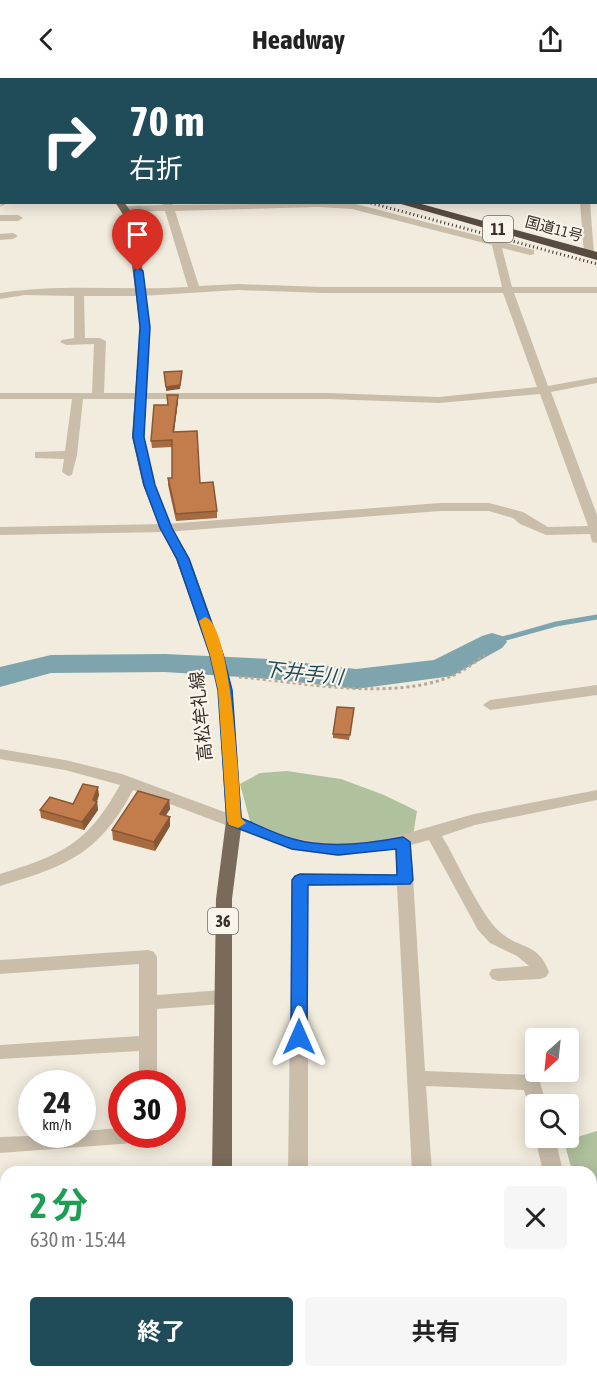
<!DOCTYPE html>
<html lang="ja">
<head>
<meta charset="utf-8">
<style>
  :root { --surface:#fff; --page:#f6f6f6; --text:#222; --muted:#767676; --accent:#204b58 }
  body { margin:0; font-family:"Asap Condensed","Noto Sans JP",sans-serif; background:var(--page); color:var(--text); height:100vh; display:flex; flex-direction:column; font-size:22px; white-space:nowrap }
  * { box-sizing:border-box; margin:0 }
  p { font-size:20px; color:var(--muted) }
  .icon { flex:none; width:33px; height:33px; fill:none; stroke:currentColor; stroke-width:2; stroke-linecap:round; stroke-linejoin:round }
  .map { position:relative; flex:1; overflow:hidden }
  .sheet { position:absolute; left:0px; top:1088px; width:597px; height:212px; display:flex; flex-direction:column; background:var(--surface); border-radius:18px 18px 0 0; box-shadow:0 3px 15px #0003 }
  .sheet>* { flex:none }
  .banner { position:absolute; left:0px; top:0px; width:597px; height:126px; box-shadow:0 3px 15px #0003; background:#204b58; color:#fff; overflow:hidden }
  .needle { width:39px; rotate:207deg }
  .buttons { position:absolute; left:525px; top:950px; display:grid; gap:12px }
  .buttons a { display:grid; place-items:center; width:54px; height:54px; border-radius:6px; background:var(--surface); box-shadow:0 3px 15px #0003; font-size:30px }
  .speed { position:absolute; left:18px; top:992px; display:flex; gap:12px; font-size:30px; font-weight:700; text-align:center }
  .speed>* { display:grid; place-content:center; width:78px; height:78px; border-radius:50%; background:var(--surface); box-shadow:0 3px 15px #0003; line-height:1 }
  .speed small { font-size:15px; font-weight:400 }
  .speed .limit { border:9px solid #d22; background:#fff; color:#111 }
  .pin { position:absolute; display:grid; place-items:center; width:51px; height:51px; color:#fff; margin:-62px -26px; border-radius:50% 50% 50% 0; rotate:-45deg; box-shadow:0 0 6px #0007 }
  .pin .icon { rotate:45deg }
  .me { position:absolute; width:66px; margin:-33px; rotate:0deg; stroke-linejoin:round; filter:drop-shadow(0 0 4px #0008) }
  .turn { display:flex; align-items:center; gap:21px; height:126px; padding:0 30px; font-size:27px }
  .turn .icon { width:78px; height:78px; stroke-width:2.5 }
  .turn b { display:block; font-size:42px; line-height:51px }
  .round { display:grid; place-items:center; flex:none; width:63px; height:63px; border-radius:6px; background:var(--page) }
  .overview { display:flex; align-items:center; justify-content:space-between; height:102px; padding:0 30px }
  h1 { font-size:36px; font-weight:700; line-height:45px; color:#1e9e55 }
  .action { display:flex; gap:12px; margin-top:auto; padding:12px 30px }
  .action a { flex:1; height:69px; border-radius:6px; background:var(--accent); color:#fff; font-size:24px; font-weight:700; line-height:69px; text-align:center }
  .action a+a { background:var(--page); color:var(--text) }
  header { display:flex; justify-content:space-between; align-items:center; height:78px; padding:0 30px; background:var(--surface); font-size:27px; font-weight:700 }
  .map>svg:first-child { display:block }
  .green { fill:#b0c19e }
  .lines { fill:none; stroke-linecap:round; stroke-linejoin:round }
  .stream { stroke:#7ea4ae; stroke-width:5 }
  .river { fill:#7ea4ae; fill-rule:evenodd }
  .path { stroke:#b6a894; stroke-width:3; stroke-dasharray:3 3; stroke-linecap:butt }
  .minor { fill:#cabeaa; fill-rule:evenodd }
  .major { fill:#796a5b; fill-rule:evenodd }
  .highway { fill:#584c41; fill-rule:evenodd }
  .rail { stroke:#383029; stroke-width:3; stroke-dasharray:1 3; stroke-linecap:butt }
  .wall { fill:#a86b41 }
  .shaded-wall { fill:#885735 }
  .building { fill:#c37c4c; stroke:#885735; stroke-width:1.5 }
  .route { fill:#1a73e8; stroke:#114b97; stroke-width:1.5 }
  .slow { fill:#f59e0b }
  .labels { text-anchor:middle; stroke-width:4.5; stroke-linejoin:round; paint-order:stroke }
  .far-street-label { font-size:15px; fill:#383029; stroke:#faf5eb }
  .shield { fill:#faf5eb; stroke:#726b63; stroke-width:1.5 }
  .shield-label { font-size:16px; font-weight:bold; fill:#383029 }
  .street-label { font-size:18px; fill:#383029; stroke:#faf5eb }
  .water-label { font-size:20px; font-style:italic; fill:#204b58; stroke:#faf5eb }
</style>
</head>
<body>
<header><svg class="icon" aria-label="back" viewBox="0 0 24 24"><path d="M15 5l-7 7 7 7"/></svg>Headway<svg class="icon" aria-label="share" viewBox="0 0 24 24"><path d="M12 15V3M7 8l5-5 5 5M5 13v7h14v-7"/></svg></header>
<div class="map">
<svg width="597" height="1298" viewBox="0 0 597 1298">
  <rect width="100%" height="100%" fill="#f2ecde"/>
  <g class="green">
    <path d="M287,693L341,701L384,717L417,733L413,758L335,770L292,762L250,743L240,706L260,695Z"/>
    <path d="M597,1053V1108L591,1107V1094L572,1093L564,1063Z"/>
    <path d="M591,1151H597V1298H595L591,1258Z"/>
  </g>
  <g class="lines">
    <path class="stream" d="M492,564L556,546L597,539"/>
    <path class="river" d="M492,555L502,558L507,564L502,570L452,598L356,611L270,601L165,594L51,595L0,609V589L51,577L165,576L270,581L356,591L434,582L482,558Z"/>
    <path class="path" d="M239,599C303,604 393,624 454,597C465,592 475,584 485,577"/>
    <g class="minor">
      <path d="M33,0H42L32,2Z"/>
      <path d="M90,0H108L88,2Z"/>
      <path d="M199,0H207L198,2Z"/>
      <path d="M241,0H262L264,2H242Z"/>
      <path d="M267,0H276L266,2Z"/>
      <rect x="596" y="45" width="1" height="6"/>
      <path d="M2,122V124H10L0,129Z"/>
      <path d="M162,124H172L173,127L352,125L534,172V176L530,177L502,170L512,209H597V215H514L548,308L597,299V305L551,314L597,437V465L592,464L590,456L546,457L520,446L513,440L489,433H440L166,454L0,457V449L166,446L440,425H489L523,434L548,449L588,448L540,316L439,325L328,321H83L77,377L72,397L68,398L62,394L64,381L35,380V374L65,373L72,321H0V315H92L94,266L66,267L60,264L62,262L74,260V218L25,217L0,221V215C61,205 126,213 188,209L165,133L125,134L120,131L125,128L163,127ZM318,129L352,131L492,167L502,209H323L238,206L199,208L175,133ZM238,212L323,215H503L537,309L439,319L328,315H104L106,263L100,260H85L84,218H141Z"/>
      <path d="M580,124H590L594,176L589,179L584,176Z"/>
      <path d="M0,137H18L23,140L18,143H0Z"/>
      <path d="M0,156L13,155L18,158L13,161L0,162Z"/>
      <path d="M597,607V617L490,632L483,627L490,622Z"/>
      <path d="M0,671L65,682L122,696L294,760L338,766L380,763L474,736L597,712V722L475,747L442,758C456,781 481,838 500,854C520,872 538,864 549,894L546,899L540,901L498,903L492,901L489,896L492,891L529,888L517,878L490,865L478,852L429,762L411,767L425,993L532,997L539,1000L546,1026H536V1033L530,1032L524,1012L426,1008L432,1094H412L397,808H308V1094H288L292,802L294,798L300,796H397L395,771L338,778L292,772L133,712C99,776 67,788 0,808V796C62,777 88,765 120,707L65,692L0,681Z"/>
      <path d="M148,872L154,874L157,879V917L222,912L228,914L231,919L228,924L222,926L157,931V1005H139V973L0,981V967L139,958V886L0,896V882Z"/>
      <path d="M122,1050V1056H157L154,1062L147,1064L0,1075V1059L82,1056V1053Z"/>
      <path d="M535,1059H555L563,1094H543Z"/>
      <path d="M6,1162V1180L0,1181V1163Z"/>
      <rect x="279" y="1293" width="22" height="5"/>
      <rect x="418" y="1293" width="22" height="5"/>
      <path d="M565,1293H587L588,1298H566Z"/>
    </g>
    <g class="major">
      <path d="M0,42H2L0,48Z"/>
      <rect x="0" y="84" width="2" height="6"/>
      <path d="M115,124H124L134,138L137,149L150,249L144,359L155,407L172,450L190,481L224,577L232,612L242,743L232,821V1094H212L216,821L226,743L218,612L210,577L176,481L160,450L143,407L132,359L140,249L127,149L124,138Z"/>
      <path d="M180,1293H202L200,1298H178Z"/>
    </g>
    <g class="highway">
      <path d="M75,0H85L86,2H76Z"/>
      <path d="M394,124H414L597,174V182Z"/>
    </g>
    <g class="rail">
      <path d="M450,0L453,2"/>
      <path d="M367,124L597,186"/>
    </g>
  </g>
  <g class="wall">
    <path d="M597,0V33L596,32V2Z"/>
    <path d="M178,317V323L174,354L200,405L217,433V440L176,443L168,407V400H172V369L152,370L151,363Z"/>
    <path d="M354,630L349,662L333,660V656Z"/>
    <path d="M99,717L97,723V724L98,732L84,752L41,740L40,732L73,726Z"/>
    <path d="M169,722L170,731L165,738L170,739V748L155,773L113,762L112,752Z"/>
  </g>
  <g class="shaded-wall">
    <path d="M182,293L180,311L166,313V309Z"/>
    <path d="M178,317V323L173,361V354Z"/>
    <path d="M98,709L99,717L96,726L97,724L98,732L84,752L82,744Z"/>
    <path d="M169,722L170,731L161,745L160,736Z"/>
    <path d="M170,739V748L155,773L154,764Z"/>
  </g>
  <g class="building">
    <path d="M97,0H184L182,2H97Z"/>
    <path d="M521,0H597V23H596V2H520Z"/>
    <path d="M182,293L180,307L166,309L164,294Z"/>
    <path d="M167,317H178L173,354L197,353L200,405L213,404L217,433L176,436L168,400H172V362L151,363L154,327H168Z"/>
    <path d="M337,629L354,630L350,657L333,656Z"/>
    <path d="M83,706L98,709L93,722L97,724L82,744L40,732L50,719L73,726Z"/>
    <path d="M138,713L169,722L160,736L170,739L154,764L112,752Z"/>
  </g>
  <path class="route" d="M138,190L143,193L150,249L144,359L155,407L172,450L189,481L223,577L232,612L241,740C258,747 275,756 293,761C328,771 368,766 403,759L410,764L413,802L410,806L308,807L307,959L305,963L299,965L293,963L291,959L292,802L295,798L300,796L397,797L396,771L338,777L292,771L229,747L227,743L218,612L210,577L177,481L160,450L144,407L133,359L140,249L134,193Z"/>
  <path class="slow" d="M205,539C232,546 239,711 241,740L246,745L238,750L229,747L227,743L218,612L210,577L199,543Z"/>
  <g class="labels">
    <g class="far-street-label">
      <text transform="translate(554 151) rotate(15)" y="5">国道11号</text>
    </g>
    <g class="shield">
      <rect x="483" y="138" width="30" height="26" rx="4.5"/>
      <rect x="208" y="830" width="30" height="26" rx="4.5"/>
    </g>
    <g class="shield-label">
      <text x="498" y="157">11</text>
      <text x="223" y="849">36</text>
    </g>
    <g class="street-label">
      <text transform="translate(201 638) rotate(-96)" y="6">高松牟礼線</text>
    </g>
    <g class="water-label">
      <text transform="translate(303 595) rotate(6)" y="7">下井手川</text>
    </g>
  </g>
</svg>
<div class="buttons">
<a><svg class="needle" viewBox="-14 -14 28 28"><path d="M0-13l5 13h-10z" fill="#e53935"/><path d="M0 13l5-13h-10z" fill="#767676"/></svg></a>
<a><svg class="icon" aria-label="search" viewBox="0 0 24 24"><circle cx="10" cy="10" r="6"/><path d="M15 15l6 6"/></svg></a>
</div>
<div class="speed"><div>24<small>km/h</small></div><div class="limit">30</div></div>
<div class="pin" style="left:138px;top:193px;background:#d93025"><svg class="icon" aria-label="arrive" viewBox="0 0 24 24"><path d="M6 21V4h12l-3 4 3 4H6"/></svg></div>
<svg class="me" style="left:299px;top:959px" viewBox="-20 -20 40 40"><path d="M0-17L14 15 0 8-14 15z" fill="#1a73e8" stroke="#fff" stroke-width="4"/></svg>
<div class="banner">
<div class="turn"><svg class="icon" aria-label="right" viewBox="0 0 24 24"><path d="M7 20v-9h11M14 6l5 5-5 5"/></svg><div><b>70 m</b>右折</div></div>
</div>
<section class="sheet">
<div class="overview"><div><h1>2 分</h1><p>630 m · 15:44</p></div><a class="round"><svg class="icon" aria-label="close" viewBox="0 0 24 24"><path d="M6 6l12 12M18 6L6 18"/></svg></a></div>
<div class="action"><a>終了</a><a>共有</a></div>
</section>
</div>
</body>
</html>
